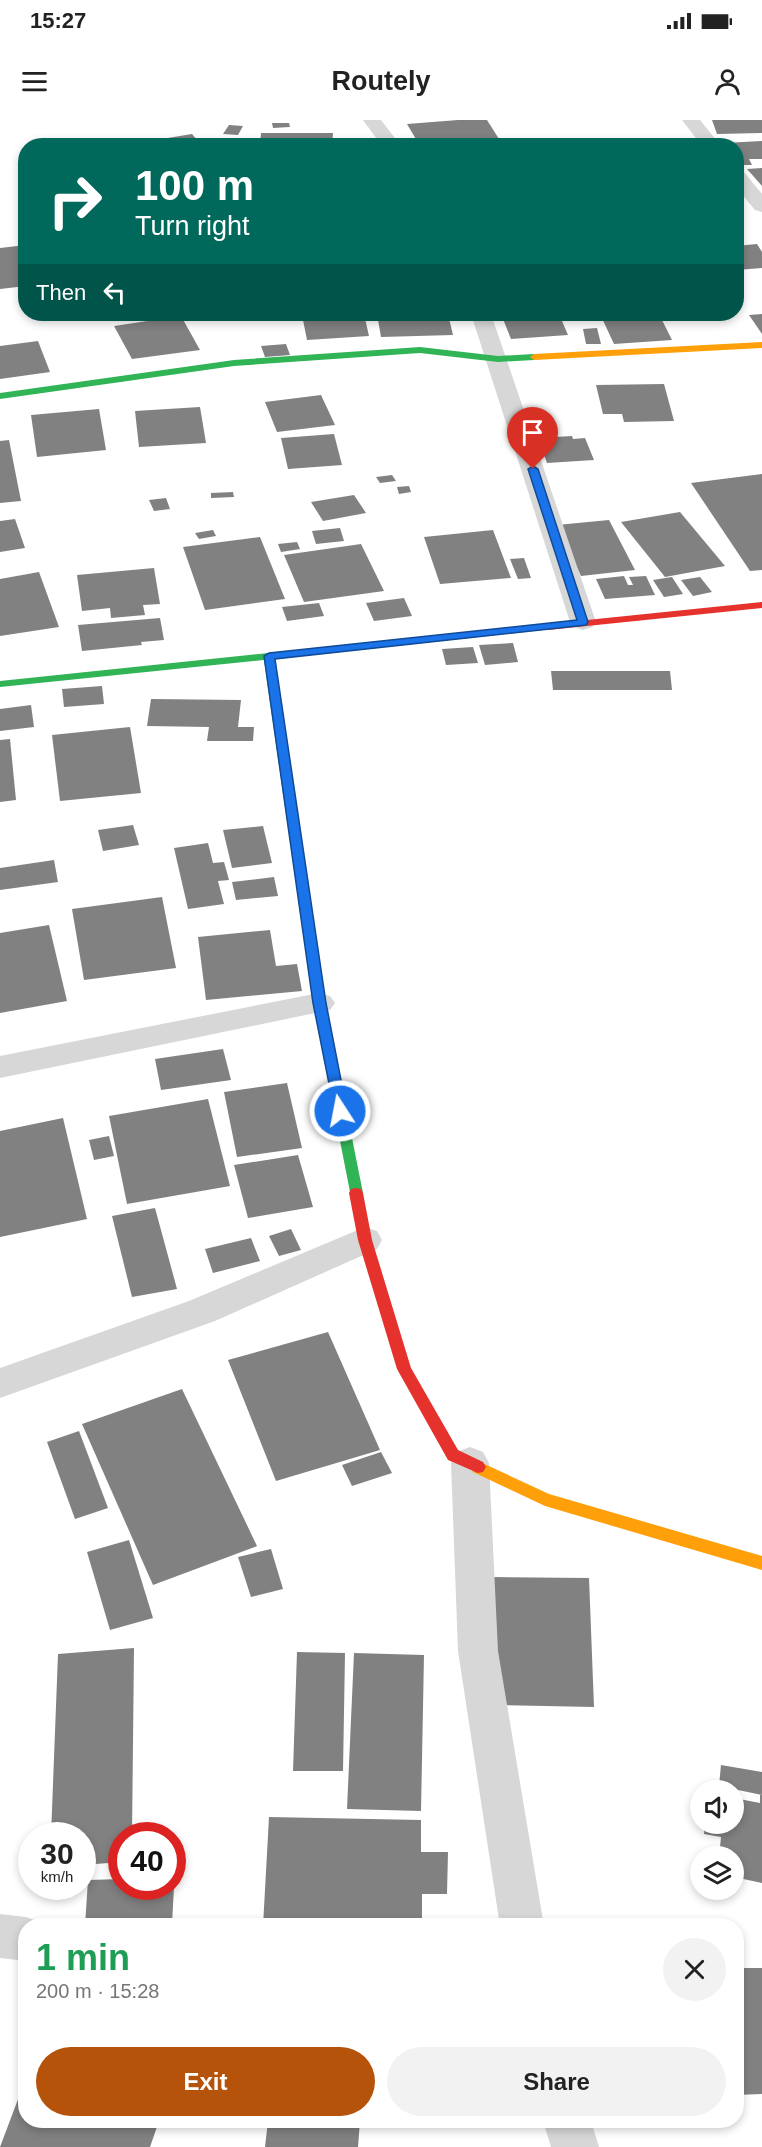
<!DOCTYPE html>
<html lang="en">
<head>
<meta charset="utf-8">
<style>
  :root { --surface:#fff; --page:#f2f2f2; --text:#222; --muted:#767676; --accent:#b45309 }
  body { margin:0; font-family:Helvetica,sans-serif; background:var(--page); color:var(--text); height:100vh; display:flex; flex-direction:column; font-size:22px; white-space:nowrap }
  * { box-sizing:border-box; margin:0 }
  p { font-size:20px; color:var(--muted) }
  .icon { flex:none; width:33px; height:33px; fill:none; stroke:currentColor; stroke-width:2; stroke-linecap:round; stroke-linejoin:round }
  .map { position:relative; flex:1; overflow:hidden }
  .drawer { position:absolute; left:18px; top:1798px; width:726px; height:210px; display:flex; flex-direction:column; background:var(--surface); border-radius:24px; box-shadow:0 3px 9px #0003 }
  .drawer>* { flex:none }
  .hud { position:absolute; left:18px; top:18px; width:726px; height:183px; border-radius:24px; box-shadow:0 3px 9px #0003; background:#00695c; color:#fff; overflow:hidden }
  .controls { position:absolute; left:690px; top:1660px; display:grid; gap:12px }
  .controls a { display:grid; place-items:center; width:54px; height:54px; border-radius:50%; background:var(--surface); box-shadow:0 3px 9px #0003; font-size:30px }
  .speed { position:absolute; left:18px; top:1702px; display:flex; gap:12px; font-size:30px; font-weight:700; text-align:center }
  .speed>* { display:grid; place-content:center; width:78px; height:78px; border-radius:50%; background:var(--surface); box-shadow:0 3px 9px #0003; line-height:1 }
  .speed small { font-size:15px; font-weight:400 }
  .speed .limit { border:9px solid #d22; background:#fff; color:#111 }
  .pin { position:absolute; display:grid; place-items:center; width:51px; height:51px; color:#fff; margin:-62px -26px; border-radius:50% 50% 50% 0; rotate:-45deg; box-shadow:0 0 6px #0007 }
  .pin .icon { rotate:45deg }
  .me { position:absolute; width:66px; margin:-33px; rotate:349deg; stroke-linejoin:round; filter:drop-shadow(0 0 4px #0008) }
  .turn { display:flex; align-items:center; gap:21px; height:126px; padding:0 18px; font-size:27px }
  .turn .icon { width:78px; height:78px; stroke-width:2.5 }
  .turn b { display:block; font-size:42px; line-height:51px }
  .then { display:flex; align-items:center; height:57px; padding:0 18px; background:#0003; gap:12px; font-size:22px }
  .round { display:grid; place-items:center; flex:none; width:63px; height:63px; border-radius:32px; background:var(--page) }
  .overview { display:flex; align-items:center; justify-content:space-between; height:102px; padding:0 18px }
  h1 { font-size:36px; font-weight:700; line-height:45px; color:#1e9e55 }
  .primary-button { display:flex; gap:12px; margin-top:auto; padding:12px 18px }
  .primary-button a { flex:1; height:69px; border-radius:36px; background:var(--accent); color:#fff; font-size:24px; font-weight:700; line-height:69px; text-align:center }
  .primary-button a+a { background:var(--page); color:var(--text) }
  .status { display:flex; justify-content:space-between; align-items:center; height:42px; padding:0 30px; background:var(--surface); direction:ltr }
  .status svg { height:16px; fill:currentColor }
  header { display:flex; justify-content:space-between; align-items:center; height:78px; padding:0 18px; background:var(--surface); font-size:27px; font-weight:700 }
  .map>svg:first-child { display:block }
  .building { fill:#818181 }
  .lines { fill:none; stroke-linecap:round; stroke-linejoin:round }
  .street { fill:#d7d7d7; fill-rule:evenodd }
  .fast { fill:#30b455; fill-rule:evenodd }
  .slow { fill:#ff9f0a; fill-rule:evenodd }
  .jam { fill:#e5322d; fill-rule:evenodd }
  .route { fill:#1a73e8; stroke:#114b97; stroke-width:1.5 }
</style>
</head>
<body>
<div class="status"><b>15:27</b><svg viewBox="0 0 49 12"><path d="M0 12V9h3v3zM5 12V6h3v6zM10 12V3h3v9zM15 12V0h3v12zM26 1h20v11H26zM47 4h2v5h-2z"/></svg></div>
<header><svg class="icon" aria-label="menu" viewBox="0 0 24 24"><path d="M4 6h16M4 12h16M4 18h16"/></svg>Routely<svg class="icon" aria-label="person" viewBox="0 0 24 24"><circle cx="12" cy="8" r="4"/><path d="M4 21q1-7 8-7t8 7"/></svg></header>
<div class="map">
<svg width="762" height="2027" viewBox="0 0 762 2027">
  <rect width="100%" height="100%" fill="#fff"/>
  <g class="building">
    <path d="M458,0H487L499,19L420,26L407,4Z"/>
    <path d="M712,0H762V13L717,14Z"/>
    <path d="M272,3H289L290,7L273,8Z"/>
    <path d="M229,5L243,6L238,15L223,14Z"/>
    <path d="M261,13H333L332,26H260Z"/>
    <path d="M192,14L198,21L188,22L191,26H119Z"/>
    <path d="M762,21V39H749L752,45H738L736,26H726L724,23Z"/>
    <path d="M762,48V66L747,49Z"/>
    <path d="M757,124L762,132V148L736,150V126Z"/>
    <path d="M26,125V166L0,169V128Z"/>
    <path d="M364,194L369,216L307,220L302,195Z"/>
    <path d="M377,194H448L453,215L381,217Z"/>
    <path d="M501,194H559L568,215L511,219Z"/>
    <path d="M600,194H659L672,220L614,224Z"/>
    <path d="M762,194V214L749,195Z"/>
    <path d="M181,196L200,230L132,239L114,206Z"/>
    <path d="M597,208L601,224H586L583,209Z"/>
    <path d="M38,221L50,252L0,259V226Z"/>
    <path d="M286,224L290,235L265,237L261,226Z"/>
    <path d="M664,264L674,301L624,302L622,294H603L596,265Z"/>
    <path d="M321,275L335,305L277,312L265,282Z"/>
    <path d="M200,287L206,323L139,327L135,291Z"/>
    <path d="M99,289L106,330L37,337L31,295Z"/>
    <path d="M334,314L342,345L288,349L281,318Z"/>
    <path d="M572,316L573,319L585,318L594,340L547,343L538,318Z"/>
    <path d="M9,320L21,381L0,383V321Z"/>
    <path d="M762,354V450L750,451L691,363Z"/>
    <path d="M392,355L396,361L380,363L376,357Z"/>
    <path d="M409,366L411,372L399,374L397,367Z"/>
    <path d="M233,372L234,377L211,378V373Z"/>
    <path d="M354,375L366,393L323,401L311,382Z"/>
    <path d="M166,378L170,389L154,391L149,380Z"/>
    <path d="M680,392L725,446L665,457L621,402Z"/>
    <path d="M15,399L25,428L0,432V401Z"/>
    <path d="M609,400L635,450L581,456L557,405Z"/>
    <path d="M340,408L344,421L316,424L312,411Z"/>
    <path d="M213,410L216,416L199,419L195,413Z"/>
    <path d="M493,410L511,458L440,464L424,417Z"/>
    <path d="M260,417L285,479L205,490L183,427Z"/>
    <path d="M297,422L300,429L281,432L278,424Z"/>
    <path d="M361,424L384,471L304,482L284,435Z"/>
    <path d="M524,438L531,458L518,459L510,439Z"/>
    <path d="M154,448L160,484L143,485L145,495L111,498L110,488L82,491L77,455Z"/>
    <path d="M39,452L59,507L0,516V459Z"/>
    <path d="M624,456L628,465H633L629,457L646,456L655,475L605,479L596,459Z"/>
    <path d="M672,457L683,474L664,477L653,460Z"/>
    <path d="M700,457L712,472L693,476L681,460Z"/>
    <path d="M404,478L412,496L374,501L366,483Z"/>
    <path d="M319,483L324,496L287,501L282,487Z"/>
    <path d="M160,498L164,520L141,522L142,525L82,531L78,505Z"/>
    <path d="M513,523L518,542L485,545L479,525Z"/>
    <path d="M473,527L478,543L446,545L442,529Z"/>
    <path d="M551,551H670L672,570H553Z"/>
    <path d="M102,566L104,584L64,587L62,569Z"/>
    <path d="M151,579L241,580L238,607H254L253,621H207L209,607L147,606Z"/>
    <path d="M31,585L34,607L0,611V589Z"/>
    <path d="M130,607L141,673L60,681L52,615Z"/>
    <path d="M10,619L16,680L0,682V620Z"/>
    <path d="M133,705L139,725L103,731L98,710Z"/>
    <path d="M263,706L272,743L232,748L223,710Z"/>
    <path d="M208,723L213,743L224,742L229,760L218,761L224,784L188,789L174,728Z"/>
    <path d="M54,740L58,762L0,770V748Z"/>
    <path d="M274,757L278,776L236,780L232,762Z"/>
    <path d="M162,777L176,848L84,860L72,789Z"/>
    <path d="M49,805L67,881L0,893V813Z"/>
    <path d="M270,810L276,846L297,844L302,871L206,880L198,817Z"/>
    <path d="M223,929L231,960L161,970L155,939Z"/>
    <path d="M287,963L302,1028L237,1037L224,972Z"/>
    <path d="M208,979L230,1066L127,1084L109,996Z"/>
    <path d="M63,998L87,1099L0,1117V1011Z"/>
    <path d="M109,1016L114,1036L94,1040L89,1020Z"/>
    <path d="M298,1035L313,1087L248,1098L234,1045Z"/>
    <path d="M155,1088L177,1169L132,1177L112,1096Z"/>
    <path d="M291,1109L301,1130L279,1136L269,1116Z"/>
    <path d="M251,1118L260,1141L213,1153L205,1129Z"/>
    <path d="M328,1212L380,1330L276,1361L228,1240Z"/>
    <path d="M182,1269L257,1426L153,1465L82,1304Z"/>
    <path d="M79,1311L108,1388L75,1399L47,1322Z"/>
    <path d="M381,1332L392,1353L352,1366L342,1345Z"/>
    <path d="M129,1420L153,1498L110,1510L87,1432Z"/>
    <path d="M271,1429L283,1469L251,1477L238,1437Z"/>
    <path d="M493,1457L589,1458L594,1587L494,1585Z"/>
    <path d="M134,1528L132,1716H122V1742L82,1745V1716H51L58,1534Z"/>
    <path d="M297,1532L345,1533L343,1651H293Z"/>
    <path d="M354,1533L424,1535L421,1691L347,1689Z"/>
    <path d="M721,1645L762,1652V1675L719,1666Z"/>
    <path d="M760,1675H762V1763L734,1757V1737H719L721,1717L704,1714L705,1704H734V1678L760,1683Z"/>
    <path d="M269,1697L421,1700V1732H448L447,1774H422V1806H263Z"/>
    <path d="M122,1759V1767H174L172,1804L85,1805L88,1760Z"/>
    <path d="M736,1848H762V1974L736,1975Z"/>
    <path d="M26,1958V2001H159L150,2027H0Z"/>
    <path d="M268,2001H360L358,2027H265Z"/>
  </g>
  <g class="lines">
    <g class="street">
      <path d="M363,0H381L401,26H382Z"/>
      <path d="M682,0H700L721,26H702Z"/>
      <path d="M736,50L743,51L762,74V92L755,90L736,67Z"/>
      <path d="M471,194H491L596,502L592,507L583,510L574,507L570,502Z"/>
      <path d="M319,873L330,876L335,883L330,890L0,958V936Z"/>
      <path d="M365,1107L377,1111L382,1120L377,1129L215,1201L0,1278V1248L189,1181Z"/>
      <path d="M470,1327L483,1332L489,1343L498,1531L544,1806H500L458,1531L451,1343L457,1332Z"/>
      <path d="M0,1794L26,1797L42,1803L43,1806H26V1841L0,1838Z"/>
      <path d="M543,2001H591L599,2027H551Z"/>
    </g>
    <g class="fast">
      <path d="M420,227L498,236L534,234L538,237L534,240L498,242L420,233L234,246L0,279V273L234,240Z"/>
      <path d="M548,504L553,507L552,509L275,539L325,883L363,1073L361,1077H351L313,883L264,540L0,567V561Z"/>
    </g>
    <g class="slow">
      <path d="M762,222V228L534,240L530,237L534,234Z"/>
      <path d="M478,1341L549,1374L762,1436V1450L545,1386L473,1352L470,1347L473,1342Z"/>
    </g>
    <g class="jam">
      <path d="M762,482V488L548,510L543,507L548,504Z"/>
      <path d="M356,1068L361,1069L363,1073L372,1120L411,1248L458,1330L483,1342L486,1347L483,1352L478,1353L448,1340L397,1249L358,1120L349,1073L351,1069Z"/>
    </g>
  </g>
  <path class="route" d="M533,346L538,349L588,502L586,505L275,539L326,883L347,991L340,996L335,994L313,883L264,536L269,533L577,500L528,349Z"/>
</svg>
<div class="controls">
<a><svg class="icon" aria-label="sound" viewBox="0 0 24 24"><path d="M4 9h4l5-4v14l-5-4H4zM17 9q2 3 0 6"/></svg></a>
<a><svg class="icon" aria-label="layers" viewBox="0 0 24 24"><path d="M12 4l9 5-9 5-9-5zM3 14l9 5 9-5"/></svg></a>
</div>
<div class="speed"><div>30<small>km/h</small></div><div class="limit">40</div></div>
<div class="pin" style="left:533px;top:349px;background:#d93025"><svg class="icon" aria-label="arrive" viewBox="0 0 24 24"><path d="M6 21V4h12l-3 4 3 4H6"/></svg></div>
<svg class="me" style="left:340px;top:991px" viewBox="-20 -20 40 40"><circle r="17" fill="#1a73e8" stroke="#fff" stroke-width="3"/><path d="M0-11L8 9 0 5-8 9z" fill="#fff"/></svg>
<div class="hud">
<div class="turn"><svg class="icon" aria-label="right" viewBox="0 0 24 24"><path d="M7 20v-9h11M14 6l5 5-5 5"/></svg><div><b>100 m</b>Turn right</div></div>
<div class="then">Then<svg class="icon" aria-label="left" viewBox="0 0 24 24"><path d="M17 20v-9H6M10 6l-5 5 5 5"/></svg></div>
</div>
<section class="drawer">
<div class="overview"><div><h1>1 min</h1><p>200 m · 15:28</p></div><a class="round"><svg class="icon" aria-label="close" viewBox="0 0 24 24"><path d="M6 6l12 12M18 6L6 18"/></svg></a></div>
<div class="primary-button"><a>Exit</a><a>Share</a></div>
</section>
</div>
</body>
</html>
